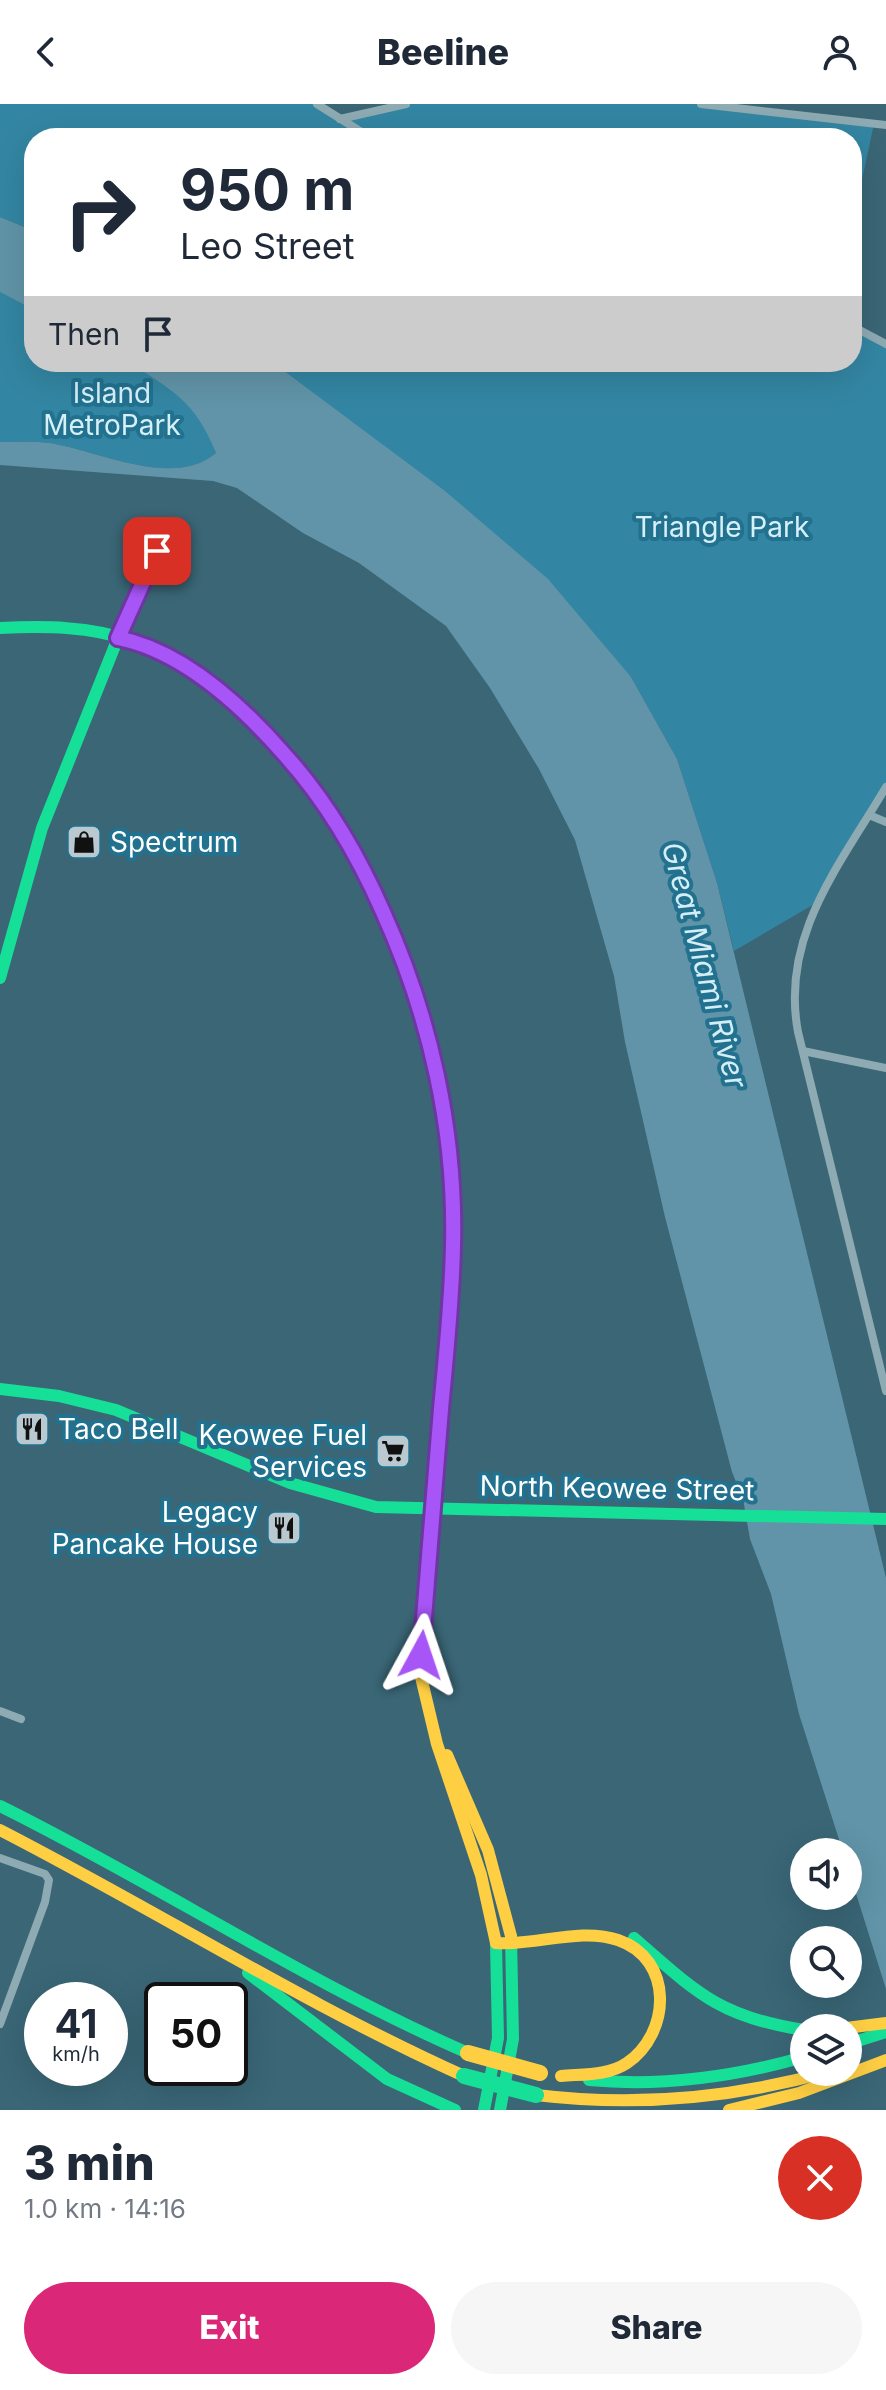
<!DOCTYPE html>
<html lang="en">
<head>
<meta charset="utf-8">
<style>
  :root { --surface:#fff; --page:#f6f6f7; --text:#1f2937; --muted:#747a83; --accent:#db2777 }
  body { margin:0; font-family:Inter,sans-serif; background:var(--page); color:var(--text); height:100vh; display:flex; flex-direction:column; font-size:30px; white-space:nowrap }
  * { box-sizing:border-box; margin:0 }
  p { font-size:26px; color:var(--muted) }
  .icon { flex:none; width:44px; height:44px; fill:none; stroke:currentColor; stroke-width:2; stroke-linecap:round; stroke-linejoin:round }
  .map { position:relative; height:2006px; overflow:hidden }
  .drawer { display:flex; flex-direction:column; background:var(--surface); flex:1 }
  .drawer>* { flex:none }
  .hud { position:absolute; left:24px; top:24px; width:838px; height:244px; border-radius:32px; box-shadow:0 8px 32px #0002; background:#fff; color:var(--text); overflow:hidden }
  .tools { position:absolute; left:790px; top:1734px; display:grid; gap:16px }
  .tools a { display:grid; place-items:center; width:72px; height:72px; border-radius:50%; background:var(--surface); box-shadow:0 8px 32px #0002; font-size:40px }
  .speed { position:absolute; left:24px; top:1878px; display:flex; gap:16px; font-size:40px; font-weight:700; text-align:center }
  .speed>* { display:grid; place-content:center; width:104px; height:104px; border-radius:50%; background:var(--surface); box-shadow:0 8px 32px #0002; line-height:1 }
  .speed small { font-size:20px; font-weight:400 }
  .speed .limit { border:4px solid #111; border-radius:12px; background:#fff; color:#111 }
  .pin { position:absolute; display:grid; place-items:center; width:68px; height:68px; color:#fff; margin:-34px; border-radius:16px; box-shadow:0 4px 12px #0006 }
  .me { position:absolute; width:88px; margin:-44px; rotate:5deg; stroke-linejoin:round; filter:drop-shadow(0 0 6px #0008) }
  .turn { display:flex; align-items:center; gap:28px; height:168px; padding:0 24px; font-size:36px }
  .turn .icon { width:104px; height:104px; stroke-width:2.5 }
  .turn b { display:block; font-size:56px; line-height:68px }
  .then { display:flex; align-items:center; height:76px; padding:0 24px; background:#0003; gap:16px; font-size:30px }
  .round { display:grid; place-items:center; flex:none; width:84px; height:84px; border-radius:42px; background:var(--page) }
  .summary { display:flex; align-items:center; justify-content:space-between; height:136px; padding:0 24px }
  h1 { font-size:48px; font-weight:800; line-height:60px }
  .primary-button { display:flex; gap:16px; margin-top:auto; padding:16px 24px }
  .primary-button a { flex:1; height:92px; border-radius:48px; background:var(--accent); color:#fff; font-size:32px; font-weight:800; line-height:92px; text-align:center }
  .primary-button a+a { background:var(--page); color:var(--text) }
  header { display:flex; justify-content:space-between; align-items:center; height:104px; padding:0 24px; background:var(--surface); font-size:36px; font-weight:800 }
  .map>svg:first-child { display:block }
  .green { fill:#3386a3 }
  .water { fill:#6194a8 }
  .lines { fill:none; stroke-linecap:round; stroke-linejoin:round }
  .street { stroke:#8eaab2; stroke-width:8 }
  .fast { stroke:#16e098; stroke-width:12 }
  .slow { stroke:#ffcf43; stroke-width:12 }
  .fast-bridge { stroke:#16e098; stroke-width:16 }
  .slow-bridge { stroke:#ffcf43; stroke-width:16 }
  .route-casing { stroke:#6d37a1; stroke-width:20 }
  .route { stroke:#a855f7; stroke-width:14 }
  .labels { text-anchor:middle; stroke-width:8; stroke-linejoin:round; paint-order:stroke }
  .park-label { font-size:28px; fill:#d6f0f9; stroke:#21718f }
  .poi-label { font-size:28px; fill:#fff; stroke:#21718f; text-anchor:start }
  .street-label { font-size:28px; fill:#fff; stroke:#21718f }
  .water-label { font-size:30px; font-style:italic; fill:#d4eef7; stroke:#21718f }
</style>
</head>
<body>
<header><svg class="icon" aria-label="back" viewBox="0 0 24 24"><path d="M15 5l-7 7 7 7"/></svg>Beeline<svg class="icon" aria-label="person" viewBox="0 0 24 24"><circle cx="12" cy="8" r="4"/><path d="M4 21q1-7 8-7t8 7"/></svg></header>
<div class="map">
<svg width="886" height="2006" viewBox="0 0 886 2006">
  <rect width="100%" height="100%" fill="#3a6676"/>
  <g class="green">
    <path d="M0,0H317L340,15L406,0H701L874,20L852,122V34H34V127L0,113Z"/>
    <path d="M0,188L34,206V258H127L176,288L203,318L216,349C174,385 99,347 50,339C34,337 16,338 0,338Z"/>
    <path d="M852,222L886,240V683L816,799L734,847L717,779L677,655L631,573L335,308L272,258H852Z"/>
  </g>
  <g class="water">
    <path d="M0,113L34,127V206L0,188Z"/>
    <path d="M127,258H272L445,387L548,475L631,573L677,655L717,779L886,1474V1885L848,1764V1748H843L799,1610L771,1490L750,1435L743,1395L732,1368L665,1113L625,938L614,872L575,736L539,665L490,584L446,522L359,459L303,429L237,384L213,377L0,361V338C16,338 34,337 50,339C99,347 174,385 216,349C195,297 173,286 127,258Z"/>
  </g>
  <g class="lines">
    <g class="street">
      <path d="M317,0L371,34"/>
      <path d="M701,0L886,21"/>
      <path d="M340,15L406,0"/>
      <path d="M852,222L886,240"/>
      <path d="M118,534L157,447"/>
      <path d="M886,683C840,761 780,832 798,928L886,1287"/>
      <path d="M869,711L886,718"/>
      <path d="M803,947L886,964"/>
      <path d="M0,1607L21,1615"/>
      <path d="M0,1754L45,1770L49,1776L45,1798L0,1920"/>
    </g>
    <g class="fast">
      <path d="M0,524C44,522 90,522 132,537C316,604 424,850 446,1032C462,1155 446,1278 434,1400"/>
      <path d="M0,874L42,724L118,534"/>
      <path d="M0,1285L59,1292L116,1306L290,1379L376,1403L886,1415"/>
      <path d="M0,1702C158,1780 307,1879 468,1949"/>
      <path d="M634,1834C696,1888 719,1913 804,1926"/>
      <path d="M248,1869L387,1975L455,2006"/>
      <path d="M848,1940L886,1928"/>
      <path d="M589,1976C663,1983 733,1973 804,1953"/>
      <path d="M484,2006L498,1934L496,1839"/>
      <path d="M500,2006L513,1935L511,1832"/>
    </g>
    <g class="slow">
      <path d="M434,1400L421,1573L437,1640L481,1771L496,1839"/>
      <path d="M447,1651L488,1746L511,1832"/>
      <path d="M0,1726C156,1806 304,1900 464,1972"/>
      <path d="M496,1839C535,1842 580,1823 618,1836C674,1855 671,1929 627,1959C608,1972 582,1970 561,1972"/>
      <path d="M846,1924L886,1919"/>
      <path d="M536,1991C636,2003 730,1995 827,1968"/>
      <path d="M729,2006L799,1989L886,1956"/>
    </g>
    <path class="fast-bridge" d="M464,1972L536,1991"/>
    <path class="slow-bridge" d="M468,1949L540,1969"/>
  </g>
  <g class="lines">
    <g class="route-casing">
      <path id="route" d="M157,447L118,534C183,547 242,602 284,650C326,696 358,751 383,808C430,912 456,1027 453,1142C452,1196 446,1251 441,1305C435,1387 428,1469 421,1551"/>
    </g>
    <use href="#route" class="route"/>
  </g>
  <defs>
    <g id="shop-square" transform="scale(1.8)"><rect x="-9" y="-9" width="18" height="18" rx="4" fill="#bac9cf" stroke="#21718f"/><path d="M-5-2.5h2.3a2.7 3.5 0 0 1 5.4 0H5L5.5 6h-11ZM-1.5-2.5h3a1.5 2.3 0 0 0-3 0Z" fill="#111"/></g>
    <g id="restaurant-square" transform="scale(1.8)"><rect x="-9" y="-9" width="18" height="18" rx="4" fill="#bac9cf" stroke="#21718f"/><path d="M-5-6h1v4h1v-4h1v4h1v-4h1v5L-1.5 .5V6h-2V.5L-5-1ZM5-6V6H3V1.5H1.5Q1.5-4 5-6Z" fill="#111"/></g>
    <g id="supermarket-square" transform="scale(1.8)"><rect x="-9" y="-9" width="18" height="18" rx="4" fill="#bac9cf" stroke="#21718f"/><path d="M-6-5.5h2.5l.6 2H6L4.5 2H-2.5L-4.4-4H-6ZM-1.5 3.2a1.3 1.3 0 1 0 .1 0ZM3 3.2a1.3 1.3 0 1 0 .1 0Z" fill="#111"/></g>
  </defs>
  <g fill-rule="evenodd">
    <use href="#shop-square" x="84" y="738"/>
    <use href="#restaurant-square" x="32" y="1325"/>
    <use href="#supermarket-square" x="393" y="1347"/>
    <use href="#restaurant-square" x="284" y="1424"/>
  </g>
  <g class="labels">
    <g class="park-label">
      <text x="112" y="299">Island<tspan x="112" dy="32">MetroPark</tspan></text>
      <text x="722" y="433">Triangle Park</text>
    </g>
    <g class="poi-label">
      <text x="110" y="748">Spectrum</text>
      <text x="58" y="1335">Taco Bell</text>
      <text x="367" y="1341" text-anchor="end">Keowee Fuel<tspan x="367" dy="32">Services</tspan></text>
      <text x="258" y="1418" text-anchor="end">Legacy<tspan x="258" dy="32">Pancake House</tspan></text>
    </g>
    <g class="street-label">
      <text transform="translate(617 1384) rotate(1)" y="10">North Keowee Street</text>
    </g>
    <g class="water-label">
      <text transform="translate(704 861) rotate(75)" y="10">Great Miami River</text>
    </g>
  </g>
</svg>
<div class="tools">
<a><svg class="icon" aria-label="sound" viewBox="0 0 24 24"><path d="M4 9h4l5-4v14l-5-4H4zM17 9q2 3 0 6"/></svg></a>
<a><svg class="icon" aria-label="search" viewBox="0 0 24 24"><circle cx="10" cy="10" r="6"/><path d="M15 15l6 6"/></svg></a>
<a><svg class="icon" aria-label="layers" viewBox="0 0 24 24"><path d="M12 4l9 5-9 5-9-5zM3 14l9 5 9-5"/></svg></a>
</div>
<div class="speed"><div>41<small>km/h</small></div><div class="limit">50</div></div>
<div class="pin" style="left:157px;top:447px;background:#d93025"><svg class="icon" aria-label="arrive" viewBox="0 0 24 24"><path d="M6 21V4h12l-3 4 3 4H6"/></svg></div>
<svg class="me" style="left:421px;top:1551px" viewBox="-20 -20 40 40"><path d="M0-17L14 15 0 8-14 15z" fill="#a855f7" stroke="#fff" stroke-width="4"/></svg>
<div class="hud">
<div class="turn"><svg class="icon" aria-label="right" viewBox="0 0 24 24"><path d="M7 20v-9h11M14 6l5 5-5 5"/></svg><div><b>950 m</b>Leo Street</div></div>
<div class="then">Then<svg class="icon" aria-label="arrive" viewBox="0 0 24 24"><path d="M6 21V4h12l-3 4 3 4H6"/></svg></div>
</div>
</div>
<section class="drawer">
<div class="summary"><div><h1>3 min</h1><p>1.0 km · 14:16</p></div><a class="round" style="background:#d93025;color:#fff"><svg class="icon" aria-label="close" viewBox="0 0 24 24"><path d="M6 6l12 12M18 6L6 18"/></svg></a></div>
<div class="primary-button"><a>Exit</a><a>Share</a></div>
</section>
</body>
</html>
